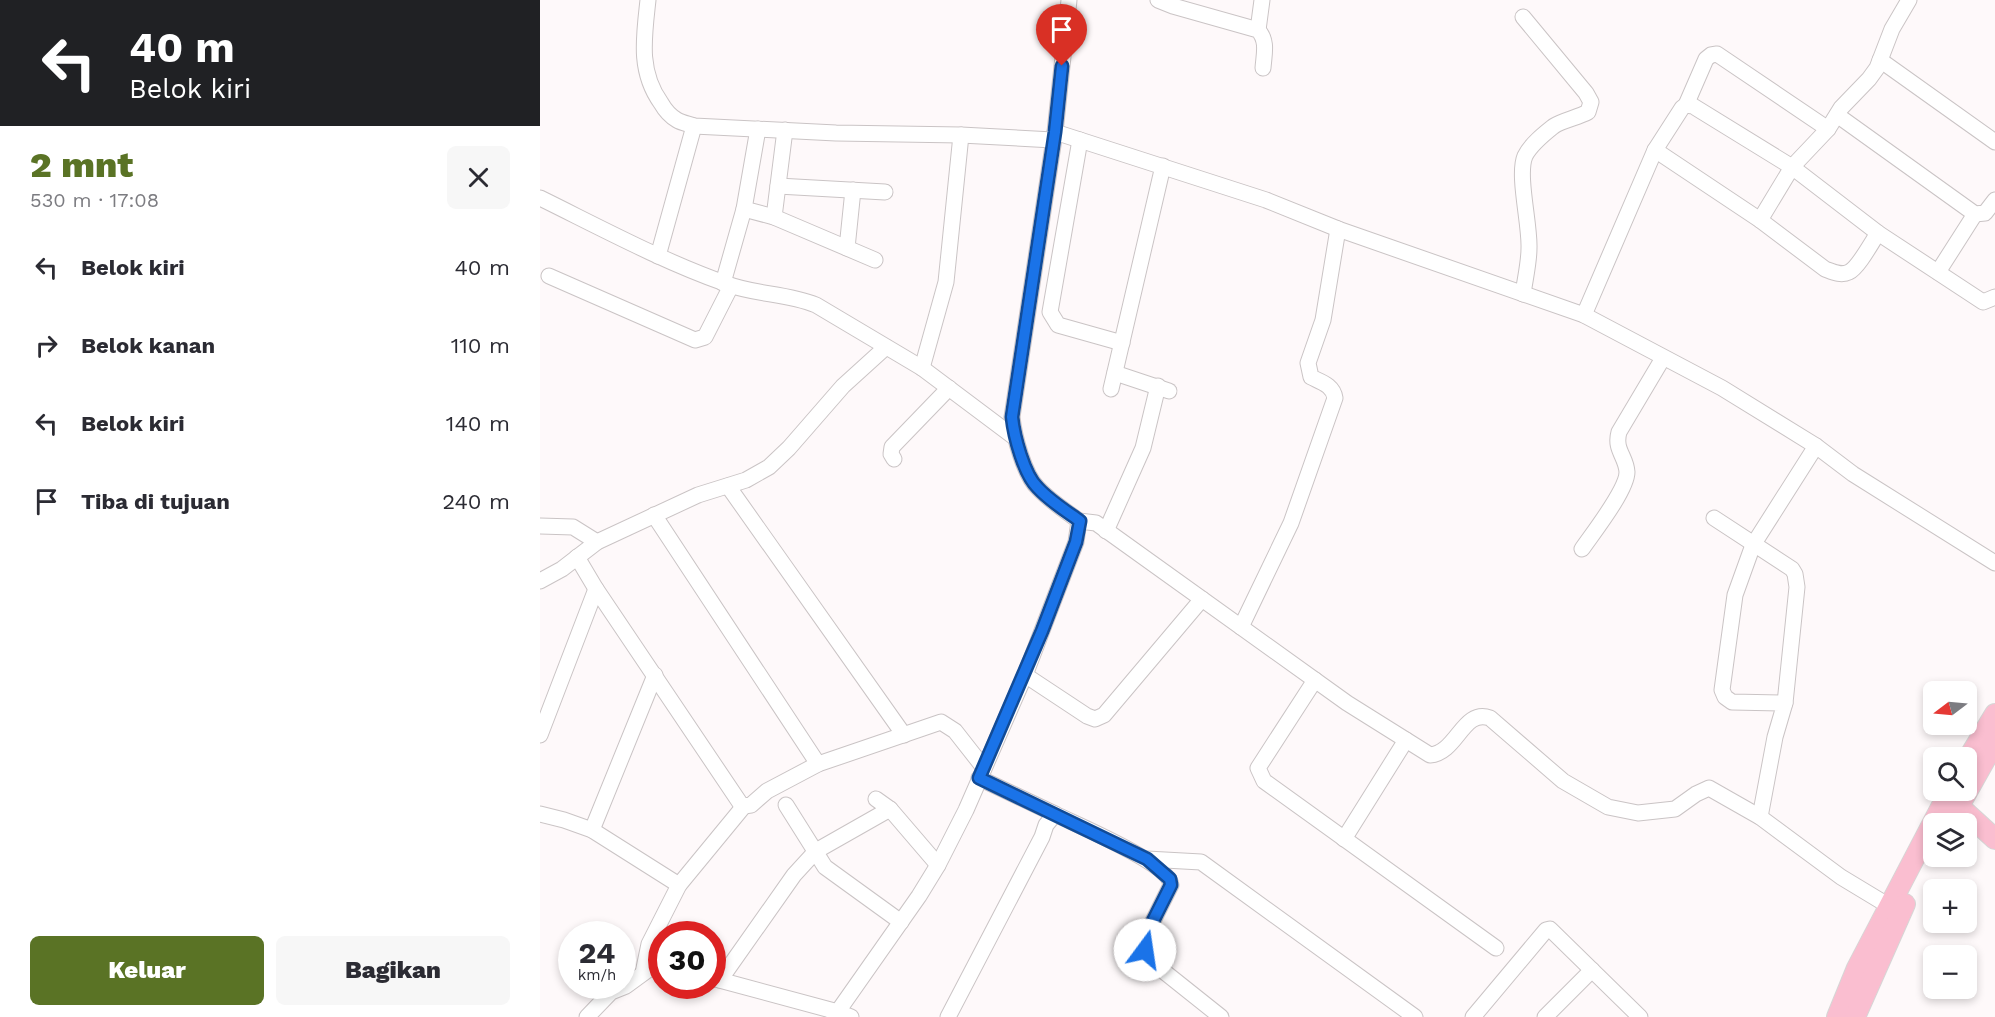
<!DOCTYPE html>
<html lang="id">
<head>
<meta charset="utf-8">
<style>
  :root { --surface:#fff; --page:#f7f7f7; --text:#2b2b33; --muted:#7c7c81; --accent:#5a7325 }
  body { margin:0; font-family:"Work Sans",sans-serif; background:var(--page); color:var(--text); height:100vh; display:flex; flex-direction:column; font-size:22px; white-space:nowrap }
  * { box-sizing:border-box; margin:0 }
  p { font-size:20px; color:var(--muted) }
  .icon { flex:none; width:33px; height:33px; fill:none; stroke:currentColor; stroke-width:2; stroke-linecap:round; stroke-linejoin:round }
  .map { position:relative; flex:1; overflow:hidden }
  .side { display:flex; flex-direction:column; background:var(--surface); width:540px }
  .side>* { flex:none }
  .guide { background:#202124; color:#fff; overflow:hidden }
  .needle { width:39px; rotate:254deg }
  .tools { position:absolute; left:1383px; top:681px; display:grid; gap:12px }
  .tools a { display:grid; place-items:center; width:54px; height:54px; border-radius:9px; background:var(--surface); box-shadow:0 3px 9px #0003; font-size:30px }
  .speed { position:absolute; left:18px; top:921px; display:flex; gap:12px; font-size:30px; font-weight:700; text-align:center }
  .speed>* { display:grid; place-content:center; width:78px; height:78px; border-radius:50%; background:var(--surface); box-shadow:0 3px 9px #0003; line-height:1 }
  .speed small { font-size:15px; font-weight:400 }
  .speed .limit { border:9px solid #d22; background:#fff; color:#111 }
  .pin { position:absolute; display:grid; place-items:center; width:51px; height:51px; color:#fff; margin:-62px -26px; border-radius:50% 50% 50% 0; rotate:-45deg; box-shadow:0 0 6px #0007 }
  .pin .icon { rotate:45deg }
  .me { position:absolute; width:66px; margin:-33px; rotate:14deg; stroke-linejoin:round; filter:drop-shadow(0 0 4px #0008) }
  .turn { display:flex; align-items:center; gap:21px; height:126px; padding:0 30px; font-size:27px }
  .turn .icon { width:78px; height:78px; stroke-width:2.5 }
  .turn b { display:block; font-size:42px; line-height:51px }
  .round { display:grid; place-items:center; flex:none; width:63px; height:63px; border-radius:9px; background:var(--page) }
  .summary { display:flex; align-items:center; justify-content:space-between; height:102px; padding:0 30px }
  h1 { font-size:36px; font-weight:800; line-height:45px; color:var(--accent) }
  .cta { display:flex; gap:12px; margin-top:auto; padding:12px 30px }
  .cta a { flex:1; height:69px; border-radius:9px; background:var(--accent); color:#fff; font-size:24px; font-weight:800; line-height:69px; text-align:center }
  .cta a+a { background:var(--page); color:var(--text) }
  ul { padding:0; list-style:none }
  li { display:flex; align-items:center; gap:18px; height:78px; padding:0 30px }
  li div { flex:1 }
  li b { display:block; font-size:22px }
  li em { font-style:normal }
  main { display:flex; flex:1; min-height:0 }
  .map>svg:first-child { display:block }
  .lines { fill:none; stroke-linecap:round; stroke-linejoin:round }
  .minor-casing { stroke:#cac4c5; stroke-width:17 }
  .major-casing { stroke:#d7d6d6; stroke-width:22 }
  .minor { stroke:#fff; stroke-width:15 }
  .major { stroke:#fabed0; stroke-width:20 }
  .route-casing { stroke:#114b97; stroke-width:15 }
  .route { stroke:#1a73e8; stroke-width:10 }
</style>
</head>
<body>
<main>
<section class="side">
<div class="guide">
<div class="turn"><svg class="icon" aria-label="left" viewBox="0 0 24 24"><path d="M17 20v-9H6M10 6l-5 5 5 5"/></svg><div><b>40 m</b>Belok kiri</div></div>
</div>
<div class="summary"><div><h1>2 mnt</h1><p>530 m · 17:08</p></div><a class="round"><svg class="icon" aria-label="close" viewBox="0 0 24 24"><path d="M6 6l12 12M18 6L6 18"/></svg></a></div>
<ul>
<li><svg class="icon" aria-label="left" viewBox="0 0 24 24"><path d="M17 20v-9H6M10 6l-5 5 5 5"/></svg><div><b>Belok kiri</b></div><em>40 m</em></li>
<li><svg class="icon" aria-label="right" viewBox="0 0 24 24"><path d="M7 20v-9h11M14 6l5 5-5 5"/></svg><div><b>Belok kanan</b></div><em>110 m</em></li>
<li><svg class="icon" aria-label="left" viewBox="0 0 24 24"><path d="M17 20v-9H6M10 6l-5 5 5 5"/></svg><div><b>Belok kiri</b></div><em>140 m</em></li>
<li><svg class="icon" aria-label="arrive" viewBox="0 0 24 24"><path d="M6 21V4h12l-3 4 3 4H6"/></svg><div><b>Tiba di tujuan</b></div><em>240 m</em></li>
</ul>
<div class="cta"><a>Keluar</a><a>Bagikan</a></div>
</section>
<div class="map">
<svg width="1455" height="1017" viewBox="0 0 1455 1017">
  <rect width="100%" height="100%" fill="#fef9fa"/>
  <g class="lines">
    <g class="minor-casing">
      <g id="minor">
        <path d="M108,0C104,37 98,71 121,103C125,110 130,116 137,120C142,123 149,124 154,126L296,133L421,135L513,140"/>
        <path d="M618,0L633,6L718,30C728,41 724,54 723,68"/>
        <path d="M983,17L1046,93L1051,102L1048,112C1039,117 1021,121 1014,126C1004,134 991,144 985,156C977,175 990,224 989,248C989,263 985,279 983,294"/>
        <path d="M718,30L722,0"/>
        <path d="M1340,60L1455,142"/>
        <path d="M1146,105L1166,59L1171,55L1177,54L1288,129"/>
        <path d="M1297,115L1435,214L1445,213L1455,200"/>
        <path d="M515,132L726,200L798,229L1044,315L1182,388L1276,446L1313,474L1455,563"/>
        <path d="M540,140L510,312L518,325L582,343"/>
        <path d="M1115,150L1220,220L1285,269C1293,272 1301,276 1309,272C1318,268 1332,242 1338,233"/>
        <path d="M238,186L345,192"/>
        <path d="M0,198C61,228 122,261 187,284C216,295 247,293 276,305L382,368L474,437"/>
        <path d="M204,209L234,217L335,260"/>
        <path d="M234,217L245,130"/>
        <path d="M1220,220L1252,167L1288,129L1301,108L1329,79L1337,68L1352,29L1369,0"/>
        <path d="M307,248L313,190"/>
        <path d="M118,256L154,126"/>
        <path d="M1398,272L1435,214"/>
        <path d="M9,276L155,340L165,337L191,286"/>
        <path d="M183,283L204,209L218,129"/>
        <path d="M1044,315L1115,150L1142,108L1146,105L1153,106L1252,167L1338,233L1443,302L1455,297"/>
        <path d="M382,368L406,282L421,135"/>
        <path d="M575,373L629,391"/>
        <path d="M571,389L623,166"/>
        <path d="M354,459L351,454L352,447L409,388"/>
        <path d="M188,486L364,735"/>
        <path d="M114,515L278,764"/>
        <path d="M1174,518L1252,569L1255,574L1257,587L1245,703"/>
        <path d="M539,521L556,523L807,703L890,755C917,753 923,708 950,718L1023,781L1068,807L1098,813L1135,809L1156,794L1169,788L1220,817L1301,877L1349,906"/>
        <path d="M0,526L33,527L57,542"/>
        <path d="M566,531L603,448L618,386"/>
        <path d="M1042,549C1053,533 1087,490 1087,472C1086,456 1074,450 1079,432L1123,358"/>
        <path d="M37,557L56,589L200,803L204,806L211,805L227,791L278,764L401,722L415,731L444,768"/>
        <path d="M0,581L22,569L57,542L158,495L206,480L229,467L249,448L303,386L346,347"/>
        <path d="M701,627L751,523L795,398C793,385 781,382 771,377L768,363L783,320L798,229"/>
        <path d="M485,675L547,716L555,719L564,715L662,599"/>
        <path d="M775,680L718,768L724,781L956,948"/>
        <path d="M0,735L56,589"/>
        <path d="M246,805L285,867L361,922"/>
        <path d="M350,809L398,865"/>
        <path d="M0,814L24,820L52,830L139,885"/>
        <path d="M515,814C537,825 629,863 631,885L605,937V950L612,962L681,1017"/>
        <path d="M1220,817L1235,737L1245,703L1192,702L1185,697L1182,690L1195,595L1213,545L1276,446"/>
        <path d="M52,830L115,675"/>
        <path d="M804,839L866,740"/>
        <path d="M607,859L661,862L875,1017"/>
        <path d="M103,973L109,944L139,885L204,806"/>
        <path d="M172,978L298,1012L311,1017"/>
        <path d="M180,980L254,875L276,851L350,809L336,799"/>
        <path d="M47,1017L71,992L86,986L112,967L122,968"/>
        <path d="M294,1017L379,896L398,865L426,810L485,675L536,542L539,521C526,511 510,501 498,488C484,475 474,436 472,417L515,132L529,0"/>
        <path d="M408,1017L502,837L506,825L515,814L439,778"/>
        <path d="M933,1017L1006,930L1010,929L1100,1017"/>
        <path d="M1005,1017L1052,970"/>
      </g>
    </g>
    <g class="major-casing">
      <g id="major">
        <path d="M1426,762L1455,714"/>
        <path d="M1410,798L1455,839"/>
        <path d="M1409,824L1455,742"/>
        <path d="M1297,1017L1317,968L1410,790"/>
        <path d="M1315,1017L1365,904"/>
      </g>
    </g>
    <use href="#minor" class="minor"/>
    <use href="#major" class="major"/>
  </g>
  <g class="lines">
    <g class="route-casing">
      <path id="route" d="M522,66L515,132L472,417C474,436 484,475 498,488C510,501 526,511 540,521L536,542L502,631L439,778L607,859L630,879L631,885L605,937V950"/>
    </g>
    <use href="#route" class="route"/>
  </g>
</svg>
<div class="tools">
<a><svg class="needle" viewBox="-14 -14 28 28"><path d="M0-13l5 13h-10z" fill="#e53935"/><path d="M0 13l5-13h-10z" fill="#7c7c81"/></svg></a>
<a><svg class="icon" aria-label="search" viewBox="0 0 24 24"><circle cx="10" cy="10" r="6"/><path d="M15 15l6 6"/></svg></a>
<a><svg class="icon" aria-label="layers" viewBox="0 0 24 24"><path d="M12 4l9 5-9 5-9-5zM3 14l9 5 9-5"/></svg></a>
<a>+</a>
<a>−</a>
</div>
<div class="speed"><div>24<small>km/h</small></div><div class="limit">30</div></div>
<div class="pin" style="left:522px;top:66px;background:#d93025"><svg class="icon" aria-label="arrive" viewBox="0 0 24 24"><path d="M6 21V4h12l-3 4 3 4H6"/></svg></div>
<svg class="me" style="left:605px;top:950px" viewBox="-20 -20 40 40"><circle r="19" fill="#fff"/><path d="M0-13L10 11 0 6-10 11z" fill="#1a73e8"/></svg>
</div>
</main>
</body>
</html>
